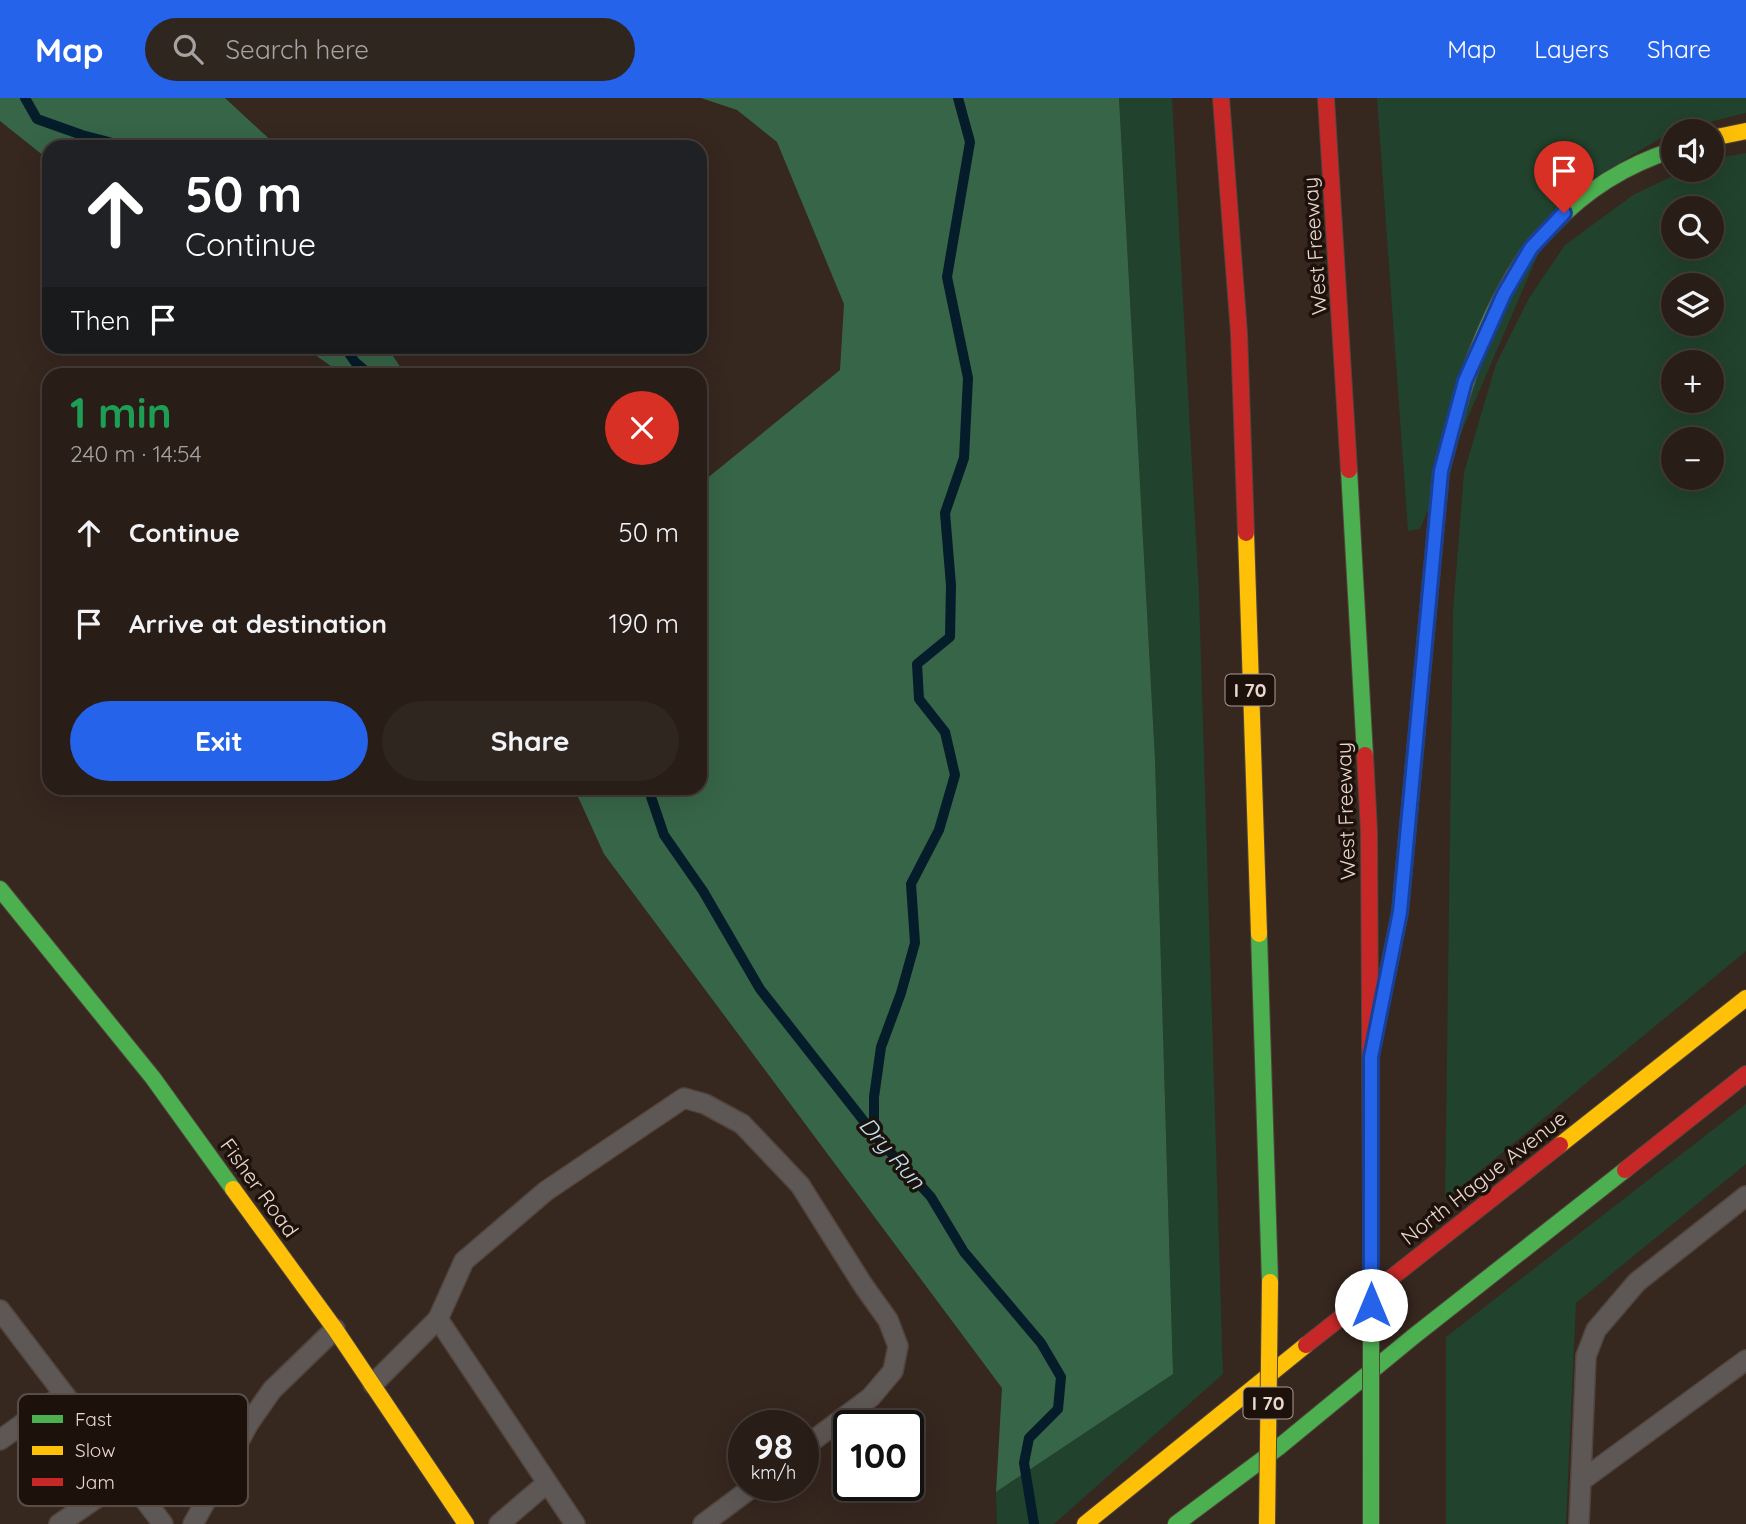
<!DOCTYPE html>
<html lang="en">
<head>
<meta charset="utf-8">
<style>
  :root { --surface:#281d17; --page:#302620; --text:#f1f3f6; --muted:#a5a2a1; --line:#443b36; --accent:#2563eb }
  body { margin:0; font-family:Quicksand,sans-serif; background:var(--page); color:var(--text); height:100vh; display:flex; flex-direction:column; font-size:26px; white-space:nowrap }
  * { box-sizing:border-box; margin:0 }
  p { font-size:23px; color:var(--muted) }
  .icon { flex:none; width:38px; height:38px; fill:none; stroke:currentColor; stroke-width:2; stroke-linecap:round; stroke-linejoin:round }
  .map { position:relative; flex:1; overflow:hidden }
  .drawer { position:absolute; left:42px; top:270px; width:665px; height:427px; display:flex; flex-direction:column; background:var(--surface); border-radius:21px; box-shadow:0 7px 28px #0002,0 0 0 2px var(--line) }
  .drawer>* { flex:none }
  .top-card { position:absolute; left:42px; top:42px; width:665px; height:214px; border-radius:21px; box-shadow:0 7px 28px #0002,0 0 0 2px var(--line); background:#202124; color:#fff; overflow:hidden }
  .tools { position:absolute; left:1661px; top:21px; display:grid; gap:14px }
  .tools a { display:grid; place-items:center; width:63px; height:63px; border-radius:50%; background:var(--surface); box-shadow:0 7px 28px #0002,0 0 0 2px var(--line); font-size:35px }
  .speed { position:absolute; left:728px; top:1312px; display:flex; gap:14px; font-size:35px; font-weight:700; text-align:center }
  .speed>* { display:grid; place-content:center; width:91px; height:91px; border-radius:50%; background:var(--surface); box-shadow:0 7px 28px #0002,0 0 0 2px var(--line); line-height:1 }
  .speed small { font-size:18px; font-weight:400 }
  .speed .limit { border:4px solid #111; border-radius:10px; background:#fff; color:#111 }
  .pin { position:absolute; display:grid; place-items:center; width:60px; height:60px; color:#fff; margin:-72px -30px; border-radius:50% 50% 50% 0; rotate:-45deg; box-shadow:0 0 7px #0007 }
  .pin .icon { rotate:45deg }
  .me { position:absolute; width:77px; margin:-38px; rotate:0deg; stroke-linejoin:round; filter:drop-shadow(0 0 5px #0008) }
  .turn { display:flex; align-items:center; gap:24px; height:147px; padding:0 28px; font-size:32px }
  .turn .icon { width:91px; height:91px; stroke-width:2.5 }
  .turn b { display:block; font-size:49px; line-height:60px }
  .then { display:flex; align-items:center; height:66px; padding:0 28px; background:#0003; gap:14px; font-size:26px }
  .round { display:grid; place-items:center; flex:none; width:74px; height:74px; border-radius:37px; background:var(--page) }
  .summary { display:flex; align-items:center; justify-content:space-between; height:119px; padding:0 28px }
  h1 { font-size:42px; font-weight:700; line-height:52px; color:#1e9e55 }
  .cta { display:flex; gap:14px; margin-top:auto; padding:14px 28px }
  .cta a { flex:1; height:80px; border-radius:42px; background:var(--accent); color:#fff; font-size:28px; font-weight:700; line-height:80px; text-align:center }
  .cta a+a { background:var(--page); color:var(--text) }
  ul { padding:0; list-style:none }
  li { display:flex; align-items:center; gap:21px; height:91px; padding:0 28px }
  li div { flex:1 }
  li b { display:block; font-size:26px }
  li em { font-style:normal }
  header { display:flex; align-items:center; gap:42px; box-sizing:border-box; height:98px; padding:0 35px; background:var(--accent); color:#fff }
  header strong { font-size:33px }
  nav { display:flex; gap:38px; margin-inline-start:auto; font-size:24px }
  .search { width:490px; height:63px; background:var(--page); display:flex; align-items:center; gap:18px; box-sizing:border-box; padding:0 24px; border-radius:38px; color:var(--muted); font-size:26px }
  .map>svg:first-child { display:block }
  .green { fill:#21422c; fill-rule:evenodd }
  .forest { fill:#376547 }
  .lines { fill:none; stroke-linecap:round; stroke-linejoin:round }
  .stream { stroke:#051c2a; stroke-width:10 }
  .lane-casing { stroke:#51443d; stroke-width:22 }
  .fast-casing { stroke:#51443d; stroke-width:18 }
  .slow-casing { stroke:#51443d; stroke-width:18 }
  .jam-casing { stroke:#51443d; stroke-width:18 }
  .lane { stroke:#5d5755; stroke-width:19 }
  .fast { stroke:#4caf50; stroke-width:16 }
  .slow { stroke:#ffc107; stroke-width:16 }
  .jam { stroke:#c62828; stroke-width:16 }
  .fast-bridge-casing { stroke:#51443d; stroke-width:18; stroke-linecap:butt }
  .slow-bridge-casing { stroke:#51443d; stroke-width:18; stroke-linecap:butt }
  .fast-bridge { stroke:#4caf50; stroke-width:16 }
  .slow-bridge { stroke:#ffc107; stroke-width:16 }
  .route-casing { stroke:#184099; stroke-width:18 }
  .route { stroke:#2563eb; stroke-width:12 }
  .labels { text-anchor:middle; stroke-width:7; stroke-linejoin:round; paint-order:stroke }
  .shield { fill:#1d110b; stroke:#ac9c94; stroke-width:2 }
  .shield-label { font-size:19px; font-weight:bold; fill:#ead8ce }
  .street-label { font-size:21px; fill:#ead8ce; stroke:#1d110b }
  .water-label { font-size:23px; font-style:italic; fill:#bee0f3; stroke:#1d110b }
  .key { fill:#1d110b; stroke:#5a4d46; stroke-width:2 }
  .key-label { font-size:19px; fill:#ead8ce }
</style>
</head>
<body>
<header>
<strong>Map</strong>
<div class="search"><svg class="icon" aria-label="search" viewBox="0 0 24 24"><circle cx="10" cy="10" r="6"/><path d="M15 15l6 6"/></svg>Search here</div>
<nav><a>Map</a><a>Layers</a><a>Share</a></nav>
</header>
<div class="map">
<svg width="1746" height="1426" viewBox="0 0 1746 1426">
  <rect width="100%" height="100%" fill="#36271f"/>
  <g class="green">
    <path d="M1119,0H1172L1199,495L1223,1276L1054,1426H997L996,1394L1173,1276L1155,661Z"/>
    <path d="M1377,0H1746V15L1673,33L1563,98L1420,431L1408,433Z"/>
    <path d="M1746,55V853L1445,1102L1453,513L1464,374L1496,266L1529,200L1565,147L1633,97L1685,72H1712V61ZM1712,110V149H1673V110ZM1673,187H1712V226H1673ZM1712,264V303H1673V264ZM1712,341V380H1673V341Z"/>
    <path d="M1746,1006V1066L1576,1205L1566,1426H1446V1239Z"/>
  </g>
  <g class="forest">
    <path d="M0,0H225L278,49H49V62L0,23Z"/>
    <path d="M701,0H1119L1155,661L1173,1276L996,1394L1002,1290L604,756L574,690H700V386L840,272L844,206L777,44L737,12Z"/>
    <path d="M304,249H387L405,276H342Z"/>
  </g>
  <g class="lines">
    <g class="stream">
      <path d="M25,0L37,21L82,37L128,49"/>
      <path d="M344,248L355,264L369,276"/>
      <path d="M648,690L664,737L703,793L760,891L874,1036L931,1099L964,1154L1041,1245L1061,1279L1058,1311L1029,1340L1024,1365L1034,1426"/>
      <path d="M874,1036V999L881,949L901,895L915,845L911,786L939,732L955,677L945,634L919,601L917,566L950,539L951,487L945,415L964,360L968,280L947,179L970,44L958,0"/>
    </g>
    <g class="lane-casing">
      <g id="lane">
        <path d="M0,1212L163,1426"/>
        <path d="M438,1221L575,1426"/>
        <path d="M373,1286L438,1221L464,1163L546,1093L684,1000L705,1006L742,1026L800,1087L863,1187L888,1222L898,1248L893,1273L871,1299L803,1350"/>
        <path d="M0,1342L64,1296"/>
        <path d="M1581,1383L1746,1262"/>
        <path d="M59,1426L127,1379"/>
        <path d="M193,1426L249,1325L272,1292L335,1231"/>
        <path d="M499,1426L547,1385"/>
        <path d="M703,1426L754,1388"/>
        <path d="M1579,1426L1586,1258L1596,1232L1637,1184L1746,1098"/>
      </g>
    </g>
    <g class="fast-casing">
      <g id="fast">
        <path d="M1452,333C1468,270 1493,205 1530,152C1536,143 1545,135 1552,128C1586,92 1626,67 1673,52"/>
        <path d="M1349,372L1365,657"/>
        <path d="M0,791L153,980L233,1091"/>
        <path d="M1259,836L1270,1184"/>
        <path d="M1371,1361V1426"/>
        <path d="M1176,1426L1279,1349L1414,1238L1625,1072"/>
      </g>
    </g>
    <g class="slow-casing">
      <g id="slow">
        <path d="M1712,40L1746,33"/>
        <path d="M1246,435L1259,836"/>
        <path d="M1560,1047L1746,900"/>
        <path d="M233,1091L335,1231L466,1426"/>
        <path d="M1085,1426L1306,1247"/>
      </g>
    </g>
    <g class="jam-casing">
      <g id="jam">
        <path d="M1221,0L1239,235L1246,435"/>
        <path d="M1326,0L1349,372"/>
        <path d="M1365,657L1369,734L1371,1104"/>
        <path d="M1387,878L1400,814L1441,374L1452,333"/>
        <path d="M1625,1072L1746,976"/>
        <path d="M1306,1247L1560,1047"/>
      </g>
    </g>
    <use href="#lane" class="lane"/>
    <use href="#fast" class="fast"/>
    <use href="#slow" class="slow"/>
    <use href="#jam" class="jam"/>
    <g class="fast-bridge-casing">
      <path id="fast-bridge" d="M1371,1104V1361"/>
    </g>
    <g class="slow-bridge-casing">
      <path id="slow-bridge" d="M1267,1426L1270,1184"/>
    </g>
    <use href="#fast-bridge" class="fast-bridge"/>
    <use href="#slow-bridge" class="slow-bridge"/>
  </g>
  <g class="lines">
    <g class="route-casing">
      <path id="route" d="M1371,1207V959L1400,814L1441,373L1465,283L1504,196L1531,150L1564,115"/>
    </g>
    <use href="#route" class="route"/>
  </g>
  <g class="labels">
    <g class="shield">
      <rect x="1225.5" y="576.5" width="49" height="31" rx="5"/>
      <rect x="1243.5" y="1289.5" width="49" height="31" rx="5"/>
    </g>
    <g class="shield-label">
      <text x="1250" y="599">I 70</text>
      <text x="1268" y="1312">I 70</text>
    </g>
    <g class="street-label">
      <text transform="translate(1315 148) rotate(-94)" y="7">West Freeway</text>
      <text transform="translate(1346 713) rotate(-92)" y="7">West Freeway</text>
      <text transform="translate(1484 1080) rotate(-38)" y="7">North Hague Avenue</text>
      <text transform="translate(259 1090) rotate(54)" y="7">Fisher Road</text>
    </g>
    <g class="water-label">
      <text transform="translate(892 1055) rotate(49)" y="8">Dry Run</text>
    </g>
  </g>
  <rect x="18" y="1296" width="230" height="112" rx="10" class="key"/>
  <rect x="32" y="1317" width="31" height="8" fill="#4caf50"/>
  <rect x="32" y="1348" width="31" height="9" fill="#ffc107"/>
  <rect x="32" y="1380" width="31" height="8" fill="#c62828"/>
  <g class="key-label">
    <text x="75" y="1328">Fast</text>
    <text x="75" y="1359">Slow</text>
    <text x="75" y="1391">Jam</text>
  </g>
</svg>
<div class="tools">
<a><svg class="icon" aria-label="sound" viewBox="0 0 24 24"><path d="M4 9h4l5-4v14l-5-4H4zM17 9q2 3 0 6"/></svg></a>
<a><svg class="icon" aria-label="search" viewBox="0 0 24 24"><circle cx="10" cy="10" r="6"/><path d="M15 15l6 6"/></svg></a>
<a><svg class="icon" aria-label="layers" viewBox="0 0 24 24"><path d="M12 4l9 5-9 5-9-5zM3 14l9 5 9-5"/></svg></a>
<a>+</a>
<a>−</a>
</div>
<div class="speed"><div>98<small>km/h</small></div><div class="limit">100</div></div>
<div class="pin" style="left:1564px;top:115px;background:#d93025"><svg class="icon" aria-label="arrive" viewBox="0 0 24 24"><path d="M6 21V4h12l-3 4 3 4H6"/></svg></div>
<svg class="me" style="left:1371px;top:1207px" viewBox="-20 -20 40 40"><circle r="19" fill="#fff"/><path d="M0-13L10 11 0 6-10 11z" fill="#2563eb"/></svg>
<div class="top-card">
<div class="turn"><svg class="icon" aria-label="ahead" viewBox="0 0 24 24"><path d="M12 20V5M6 11l6-6 6 6"/></svg><div><b>50 m</b>Continue</div></div>
<div class="then">Then<svg class="icon" aria-label="arrive" viewBox="0 0 24 24"><path d="M6 21V4h12l-3 4 3 4H6"/></svg></div>
</div>
<section class="drawer">
<div class="summary"><div><h1>1 min</h1><p>240 m · 14:54</p></div><a class="round" style="background:#d93025;color:#fff"><svg class="icon" aria-label="close" viewBox="0 0 24 24"><path d="M6 6l12 12M18 6L6 18"/></svg></a></div>
<ul>
<li><svg class="icon" aria-label="ahead" viewBox="0 0 24 24"><path d="M12 20V5M6 11l6-6 6 6"/></svg><div><b>Continue</b></div><em>50 m</em></li>
<li><svg class="icon" aria-label="arrive" viewBox="0 0 24 24"><path d="M6 21V4h12l-3 4 3 4H6"/></svg><div><b>Arrive at destination</b></div><em>190 m</em></li>
</ul>
<div class="cta"><a>Exit</a><a>Share</a></div>
</section>
</div>
</body>
</html>
